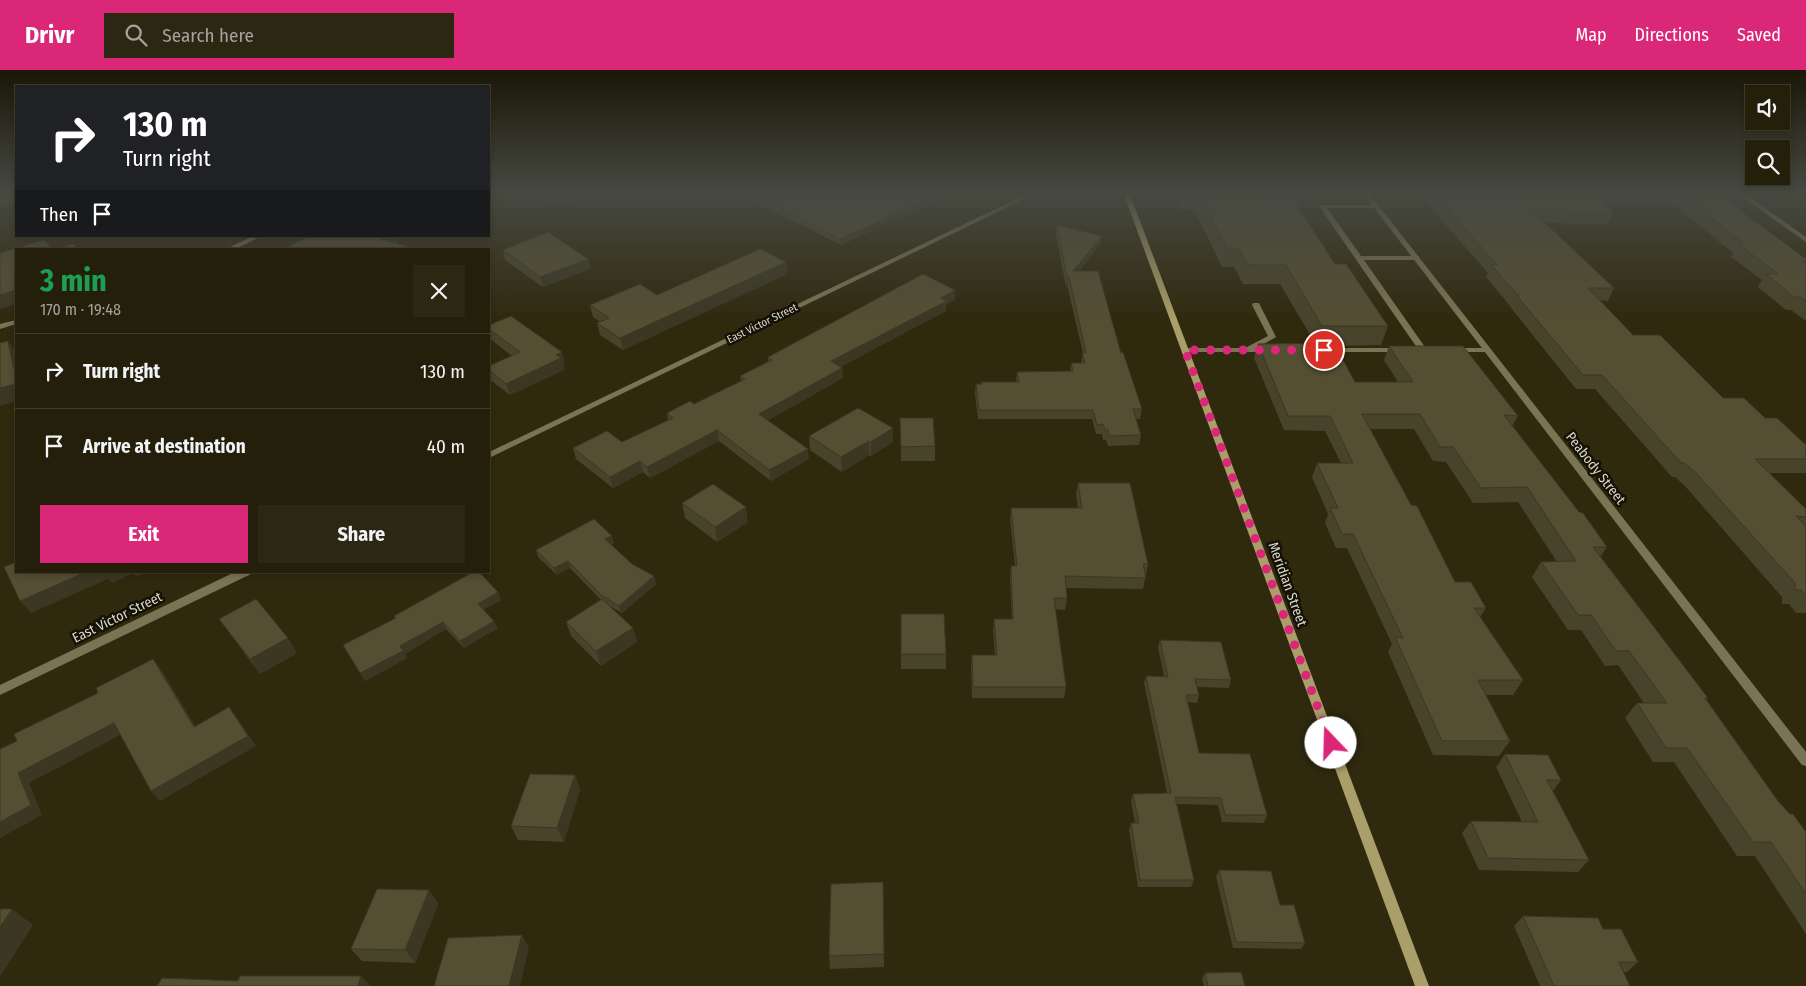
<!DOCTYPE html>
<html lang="en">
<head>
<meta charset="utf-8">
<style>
  :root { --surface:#231f0a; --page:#2b2713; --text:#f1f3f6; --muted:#a3a29c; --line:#403d2b; --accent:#db2777 }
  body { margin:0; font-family:"Fira Sans Condensed",sans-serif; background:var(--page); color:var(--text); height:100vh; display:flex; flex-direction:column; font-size:19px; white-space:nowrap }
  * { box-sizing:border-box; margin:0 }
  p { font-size:16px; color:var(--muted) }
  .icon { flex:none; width:28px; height:28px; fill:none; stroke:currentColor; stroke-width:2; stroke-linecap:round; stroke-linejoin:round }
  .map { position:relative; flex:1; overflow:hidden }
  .panel { position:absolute; left:15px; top:178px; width:475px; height:325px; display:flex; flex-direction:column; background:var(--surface); border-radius:0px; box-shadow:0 2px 8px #0003,0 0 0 1px var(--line) }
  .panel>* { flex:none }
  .top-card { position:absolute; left:15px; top:15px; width:475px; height:152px; border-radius:0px; box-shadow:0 2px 8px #0003,0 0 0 1px var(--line); background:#202124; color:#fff; overflow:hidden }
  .controls { position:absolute; left:1745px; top:15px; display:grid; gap:10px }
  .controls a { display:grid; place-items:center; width:45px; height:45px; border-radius:0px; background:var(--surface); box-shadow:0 2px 8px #0003,0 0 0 1px var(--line); font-size:25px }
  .pin { position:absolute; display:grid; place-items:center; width:42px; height:42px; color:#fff; margin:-21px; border:2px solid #fff; border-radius:50%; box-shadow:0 1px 5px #0007 }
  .me { position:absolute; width:55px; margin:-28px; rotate:339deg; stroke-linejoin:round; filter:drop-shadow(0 0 4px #0008) }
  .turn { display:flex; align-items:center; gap:18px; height:105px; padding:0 25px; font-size:22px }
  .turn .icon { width:65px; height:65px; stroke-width:2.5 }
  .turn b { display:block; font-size:35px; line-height:42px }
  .then { display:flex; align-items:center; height:48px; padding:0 25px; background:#0003; gap:10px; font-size:19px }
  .round { display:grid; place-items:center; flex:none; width:52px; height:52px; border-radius:0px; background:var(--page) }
  .head { display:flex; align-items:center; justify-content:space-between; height:85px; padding:0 25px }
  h1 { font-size:30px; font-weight:700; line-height:38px; color:#1e9e55 }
  .cta { display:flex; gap:10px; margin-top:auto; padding:10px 25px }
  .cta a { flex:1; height:58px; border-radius:0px; background:var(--accent); color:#fff; font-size:20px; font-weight:700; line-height:58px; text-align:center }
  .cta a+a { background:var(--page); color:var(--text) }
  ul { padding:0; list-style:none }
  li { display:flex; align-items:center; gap:15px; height:75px; padding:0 25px; border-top:1px solid var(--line) }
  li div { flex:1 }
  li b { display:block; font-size:19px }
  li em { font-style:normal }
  header { display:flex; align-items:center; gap:30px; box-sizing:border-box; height:70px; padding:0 25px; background:var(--accent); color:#fff }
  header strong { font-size:24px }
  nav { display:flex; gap:28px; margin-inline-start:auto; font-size:18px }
  .search { width:350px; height:45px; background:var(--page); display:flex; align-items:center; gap:12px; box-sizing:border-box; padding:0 18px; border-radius:0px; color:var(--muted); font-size:19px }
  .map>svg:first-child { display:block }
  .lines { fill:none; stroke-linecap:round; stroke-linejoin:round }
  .stream { stroke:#5e500b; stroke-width:6 }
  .lane { fill:#7b7454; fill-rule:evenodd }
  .street { fill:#7b7454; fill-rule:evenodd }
  .secondary { fill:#aa9e6a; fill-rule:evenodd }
  .wall { fill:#48432b }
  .shaded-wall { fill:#3b3723 }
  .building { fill:#544e32; stroke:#3b3723 }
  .route { stroke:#db2777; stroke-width:9; stroke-dasharray:0 16.2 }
  .labels { text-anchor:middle; stroke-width:5; stroke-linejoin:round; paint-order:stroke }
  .far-street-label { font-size:11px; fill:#dcd9c9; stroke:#141107 }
  .street-label { font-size:14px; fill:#dcd9c9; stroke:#141107 }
</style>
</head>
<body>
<header>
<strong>Drivr</strong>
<div class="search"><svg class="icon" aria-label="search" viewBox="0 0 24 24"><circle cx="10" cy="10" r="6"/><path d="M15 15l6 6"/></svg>Search here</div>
<nav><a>Map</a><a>Directions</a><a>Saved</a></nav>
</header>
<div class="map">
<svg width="1806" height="916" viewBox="0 0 1806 916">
  <rect width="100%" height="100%" fill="#2f290e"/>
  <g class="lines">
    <path class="stream" d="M0,134L16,127"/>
    <g class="lane">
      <path d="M1320,135H1378L1379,136L1376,138H1327L1361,186H1419V190H1364L1427,280L1426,282H1420L1319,136Z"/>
      <path d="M1253,233H1259L1276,267L1257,278H1272V282H1185L1181,280L1185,278H1245L1268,266L1252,235Z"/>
      <path d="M1323,278H1399L1403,280L1399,282H1323Z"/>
      <path d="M1451,278H1488L1492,280L1488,282H1451Z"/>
    </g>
    <g class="street">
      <path d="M1031,122H1039L489,388V382Z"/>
      <path d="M1362,122H1368L1806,682V696L1802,695Z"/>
      <path d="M1735,122H1742L1806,167V172Z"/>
      <path d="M253,166H262L235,179H226Z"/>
      <path d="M16,250V254L0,259V254Z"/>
      <path d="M237,501H252L251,504L0,625V615Z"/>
    </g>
    <path class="secondary" d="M1123,122H1129L1429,916H1415Z"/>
  </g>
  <g class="wall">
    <path d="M526,122H587V125L558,137Z"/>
    <path d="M957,122L841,175L753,131V124L810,129Z"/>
    <path d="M1172,122H1294L1299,131L1298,137L1335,194L1388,256L1381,275L1335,276L1355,312H1398L1384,290L1389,276L1518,346L1512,356L1579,442L1607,477L1600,487L1708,628L1706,630L1778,731L1806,762V864L1755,786H1737L1674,692H1653L1625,648L1637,633H1644L1618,595L1605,596L1581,560H1568L1532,507L1541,492H1557L1518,432L1473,433L1446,392L1433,391L1414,359H1370L1411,435L1455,512L1486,538L1480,547L1523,610L1513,625H1485L1510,671L1499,686L1433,685L1388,582L1392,574L1347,478H1336L1325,453L1328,444L1312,407L1317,393H1341L1325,361L1284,360L1254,288L1258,274L1315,273L1280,214H1243L1234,197H1222L1194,139H1180Z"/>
    <path d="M1417,122H1715L1806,189V251L1791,240H1786L1758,217L1762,210L1731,187L1733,183L1673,134L1603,133L1613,142L1607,154L1545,153L1614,218L1608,231L1600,230L1633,265L1723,328L1765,348L1806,375V403H1769L1806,439V543H1796L1789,534H1782V527L1685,416L1675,407H1672L1595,319H1576L1511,238V237L1486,207L1488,203Z"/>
    <path d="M1057,155L1102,166L1100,174L1079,201L1121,283L1142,339L1140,349H1136L1141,365L1139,375L1108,376L1106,370H1103L1102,364H1096L1092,349H978L975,324L976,314L1016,312L1017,302L1070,301L1071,293H1081L1083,283L1067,215L1066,217L1056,164Z"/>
    <path d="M503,180L588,189L590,199L543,217L505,190Z"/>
    <path d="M786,192L787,204L623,280L600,265L597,253L600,252L593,247L590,235L657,225Z"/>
    <path d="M955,220V230L946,234V241L840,297L842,298L843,308L768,350L809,389L771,411L719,371L650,408L643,402L613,418L576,389L573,378L622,372L668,350L667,343L694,334L741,311L740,306L768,291V287Z"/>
    <path d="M489,255L565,294L563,295L564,300L510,325L489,309V296L512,286L489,268Z"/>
    <path d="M900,348L935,376V391H901Z"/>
    <path d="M893,358V372L871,386L869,385L842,402L810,380L809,366Z"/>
    <path d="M1078,413L1148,494L1143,519L1066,518L1067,528L1065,540L1055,539L1066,617L1064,628H972L971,596L972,585H995L993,560L994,549H1012L1010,507L1011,496H1015L1010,449L1011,438H1078L1076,424Z"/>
    <path d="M682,433L748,452L717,472L685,448Z"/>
    <path d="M614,473L611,475L632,494L654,506L656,514L622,543L608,535L633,558L637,572L601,596L571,566L566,552L601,530L570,498L557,505L538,487L536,480Z"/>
    <path d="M498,522L501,530L483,540L498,558L464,578L446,559L405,584L407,588L365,611L343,575L395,549L394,546Z"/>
    <path d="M901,544L946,584V599H901Z"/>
    <path d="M219,549L297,583L260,604Z"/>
    <path d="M1160,570L1231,610L1229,618L1197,617L1199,625L1197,633L1188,632L1199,683L1267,745L1264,753L1222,752L1218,735L1177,734L1194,810L1191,817H1138L1129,760L1131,753H1135L1131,731L1133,724L1167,723L1144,613L1146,606H1164L1158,577Z"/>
    <path d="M1505,684L1561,710L1553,721L1589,790L1578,802L1479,800L1462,763L1471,751L1522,752L1496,697Z"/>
    <path d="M575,705L580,720L564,772L518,770L511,756Z"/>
    <path d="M1219,800L1280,835L1305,873L1301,879L1233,878L1216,807Z"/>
    <path d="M883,812L884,897L830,899L829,886Z"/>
    <path d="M429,820L438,834L415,893L362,891L351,879Z"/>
    <path d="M1523,846L1603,859L1638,892L1627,902H1623L1630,916H1540L1514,856Z"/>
    <path d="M1205,903L1245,916H1204L1202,909Z"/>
  </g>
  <g class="shaded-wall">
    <path d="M565,122H587V125L558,137L555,126Z"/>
    <path d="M943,122H957L841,175L840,169Z"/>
    <path d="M385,166H396L399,174L380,169Z"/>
    <path d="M1102,166L1100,174L1071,210L1073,201Z"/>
    <path d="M588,189L590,199L543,217L540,207Z"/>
    <path d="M786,192L787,204L623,280L620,268Z"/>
    <path d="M1069,206L1067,215L1066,217L1067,208Z"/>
    <path d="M16,220V234L0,239V225Z"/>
    <path d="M955,220V230L946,234V241L831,302V291Z"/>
    <path d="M8,271L16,282V308Z"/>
    <path d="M562,282L565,294L563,295L564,300L510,325L506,314Z"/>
    <path d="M842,298L843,308L760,355L759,344Z"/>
    <path d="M16,314V331L0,336V318Z"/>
    <path d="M893,358V372L871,386V372Z"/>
    <path d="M717,360L719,371L650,408L647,397Z"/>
    <path d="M869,371V385L842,402L841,387Z"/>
    <path d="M808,379L809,389L771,411L769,400Z"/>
    <path d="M640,391L643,402L613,418L610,407Z"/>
    <path d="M746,437L748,452L717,472L715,457Z"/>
    <path d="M612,466L614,473L607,477L605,469Z"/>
    <path d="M568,491L570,498L557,505L554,498Z"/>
    <path d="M88,501H150L137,507L134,503L112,513L108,509L31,543L20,531Z"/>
    <path d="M654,506L656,514L622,543L619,536Z"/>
    <path d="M498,522L501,530L481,541L478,534Z"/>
    <path d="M494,551L498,558L464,578L460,571Z"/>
    <path d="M443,552L446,559L405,584L407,588L365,611L360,603L400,576Z"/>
    <path d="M633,558L637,572L601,596L596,581Z"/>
    <path d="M288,568L297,583L260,604L250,589Z"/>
    <path d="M153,589L161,599L202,667L194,657Z"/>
    <path d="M229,637L237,648L256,676L160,731L151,721Z"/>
    <path d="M114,653L124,663L29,713L42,745L0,768V752L18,703Z"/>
    <path d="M575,705L580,720L564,772L557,758Z"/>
    <path d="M429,820L438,834L415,893L405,880Z"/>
    <path d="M12,839L33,855L0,907V857Z"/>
    <path d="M522,865L529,878L520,916H509Z"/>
    <path d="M361,906L370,916H358Z"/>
  </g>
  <g class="building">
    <path d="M546,122H565L555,126Z"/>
    <path d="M754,122H795L810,129L828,122H943L840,169L753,124Z"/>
    <path d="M1198,122H1294L1299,131H1294L1335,194H1346L1388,256H1322L1286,195H1248L1239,178H1227Z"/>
    <path d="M1432,122H1591L1613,142L1531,140L1614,218H1588L1633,265H1660L1723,328H1744L1765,348H1777L1806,375V389H1755L1806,439V447L1796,446L1806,457V526L1801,520H1795V513L1695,402L1684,393H1681L1602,305H1583L1517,226H1519L1491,195H1497Z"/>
    <path d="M1634,122H1715L1806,189V191H1802L1806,194V231L1800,227H1794L1766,204H1778L1739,174H1745L1679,122Z"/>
    <path d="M1057,155L1102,166L1073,201H1098L1121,283L1123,282L1142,339H1133L1141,365L1109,366L1108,360H1105L1103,354L1097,355L1093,340H979L976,314H982L981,312H1019L1017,302L1073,301L1071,293H1085L1082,283H1086L1069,206L1067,208Z"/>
    <path d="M548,162L588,189L540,207L503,180Z"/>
    <path d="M310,166H385L380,169L417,179H284Z"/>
    <path d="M44,170L52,179H16V220L0,225V183Z"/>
    <path d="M73,174L78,179H58Z"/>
    <path d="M760,179L786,192L620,268L597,253L609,248L590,235L640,214L657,225Z"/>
    <path d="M923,204L955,220L941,228L947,231L831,291L842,298L759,344L808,379L769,400L717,360L647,397L640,391L610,407L573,378L607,361L622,372L673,348L667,343L690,331L694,334L745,309L740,306L772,290L768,287Z"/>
    <path d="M511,246L562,282L556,285L561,288L506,314L489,300V296L520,282L489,259V255Z"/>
    <path d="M8,271L16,308V314L0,318V273Z"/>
    <path d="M1334,273L1355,312H1413L1389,276H1463L1518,346L1504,345L1579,442L1583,443L1607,477H1593L1708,628H1705L1778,731L1790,744H1793L1806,762V824L1771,772H1753L1687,678H1666L1637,633H1667L1629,581H1616L1591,545H1578L1541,492L1576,491L1527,417L1481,418L1453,377H1440L1420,344H1362L1411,435L1417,436L1455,512H1471L1486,538H1474L1523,610H1478L1510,671H1442L1395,567L1403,568L1353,464H1342L1330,438H1338L1317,393H1353L1330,346H1288L1258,274Z"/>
    <path d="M858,338L893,358L871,372L869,371L841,387L809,366Z"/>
    <path d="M900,348H933L935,376L901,377Z"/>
    <path d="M1078,413H1130L1148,494H1143L1146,508L1065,506L1067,528H1054L1066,617H973L972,585H997L994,549H1013L1011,496H1017L1011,438H1082Z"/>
    <path d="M713,414L746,437L715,457L682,433Z"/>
    <path d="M594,449L612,466L605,469L632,494L654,506L619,536L601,525L568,491L554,498L536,480Z"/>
    <path d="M16,492V501H88L20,531L4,497Z"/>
    <path d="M475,501H478L498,522L478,534L494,551L460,571L443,552L400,576L403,581L360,603L343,575L396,548L394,546Z"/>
    <path d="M256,529L288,568L250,589L219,549Z"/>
    <path d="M602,529L633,558L596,581L566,552Z"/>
    <path d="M901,544H944L946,584H901Z"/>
    <path d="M1160,570L1221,572L1231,610L1195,609L1199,625H1186L1199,683L1250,684L1267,745H1225L1221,728L1175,727L1194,810H1140L1131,753H1139L1133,724L1171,723L1146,606L1168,607Z"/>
    <path d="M153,589L194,657L229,637L248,666L151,721L114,653L18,703L31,735L0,752V679L17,671L14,664L98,623L96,618Z"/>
    <path d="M1505,684L1548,685L1561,710H1547L1589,790L1488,788L1471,751L1538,752Z"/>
    <path d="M530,704L575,705L557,758L511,756Z"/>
    <path d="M1219,800L1271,801L1280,835H1294L1305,873L1236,872Z"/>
    <path d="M883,812L884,884L829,886L831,814Z"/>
    <path d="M377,819L429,820L405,880L351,879Z"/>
    <path d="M0,839H12L0,857Z"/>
    <path d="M1523,846L1598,848L1603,859H1621L1638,892H1619L1630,916H1554Z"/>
    <path d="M522,865L509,916H434L448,868Z"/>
    <path d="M1241,902L1245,916H1208L1205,903Z"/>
    <path d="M240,906H361L358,916H157L162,908L238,911Z"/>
  </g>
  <linearGradient id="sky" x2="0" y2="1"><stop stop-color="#1a1708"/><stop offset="0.49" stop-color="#474941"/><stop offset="1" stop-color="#474941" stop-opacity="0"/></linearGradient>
  <rect width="1806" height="250" fill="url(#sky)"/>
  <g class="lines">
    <path class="route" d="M1324,280H1185L1331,673"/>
  </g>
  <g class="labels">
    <g class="far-street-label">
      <text transform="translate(762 253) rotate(-26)" y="4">East Victor Street</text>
    </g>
    <g class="street-label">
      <text transform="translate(1596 398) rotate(52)" y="5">Peabody Street</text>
      <text transform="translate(1288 514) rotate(70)" y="5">Meridian Street</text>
      <text transform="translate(117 547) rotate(-26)" y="5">East Victor Street</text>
    </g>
  </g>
</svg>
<div class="controls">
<a><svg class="icon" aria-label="sound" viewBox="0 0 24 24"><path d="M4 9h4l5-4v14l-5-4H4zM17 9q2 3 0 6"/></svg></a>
<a><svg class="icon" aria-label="search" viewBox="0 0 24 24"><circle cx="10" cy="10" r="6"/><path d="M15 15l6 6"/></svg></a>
</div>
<div class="pin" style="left:1324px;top:280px;background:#d93025"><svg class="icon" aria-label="arrive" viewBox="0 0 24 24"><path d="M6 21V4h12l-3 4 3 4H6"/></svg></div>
<svg class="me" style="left:1331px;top:673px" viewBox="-20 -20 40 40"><circle r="19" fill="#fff"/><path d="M0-13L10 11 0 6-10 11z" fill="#db2777"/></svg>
<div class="top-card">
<div class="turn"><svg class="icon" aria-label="right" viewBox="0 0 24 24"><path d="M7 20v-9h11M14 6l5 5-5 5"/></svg><div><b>130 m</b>Turn right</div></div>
<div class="then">Then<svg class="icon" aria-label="arrive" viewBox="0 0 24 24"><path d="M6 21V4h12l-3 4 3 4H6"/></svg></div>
</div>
<section class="panel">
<div class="head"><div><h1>3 min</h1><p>170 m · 19:48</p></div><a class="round"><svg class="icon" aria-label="close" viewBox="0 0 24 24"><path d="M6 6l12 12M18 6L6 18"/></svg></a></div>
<ul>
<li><svg class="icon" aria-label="right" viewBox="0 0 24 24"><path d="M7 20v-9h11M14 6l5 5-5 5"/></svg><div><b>Turn right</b></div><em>130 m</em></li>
<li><svg class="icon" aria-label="arrive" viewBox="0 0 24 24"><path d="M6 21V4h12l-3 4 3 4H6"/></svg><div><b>Arrive at destination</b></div><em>40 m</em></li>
</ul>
<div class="cta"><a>Exit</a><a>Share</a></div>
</section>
</div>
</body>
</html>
